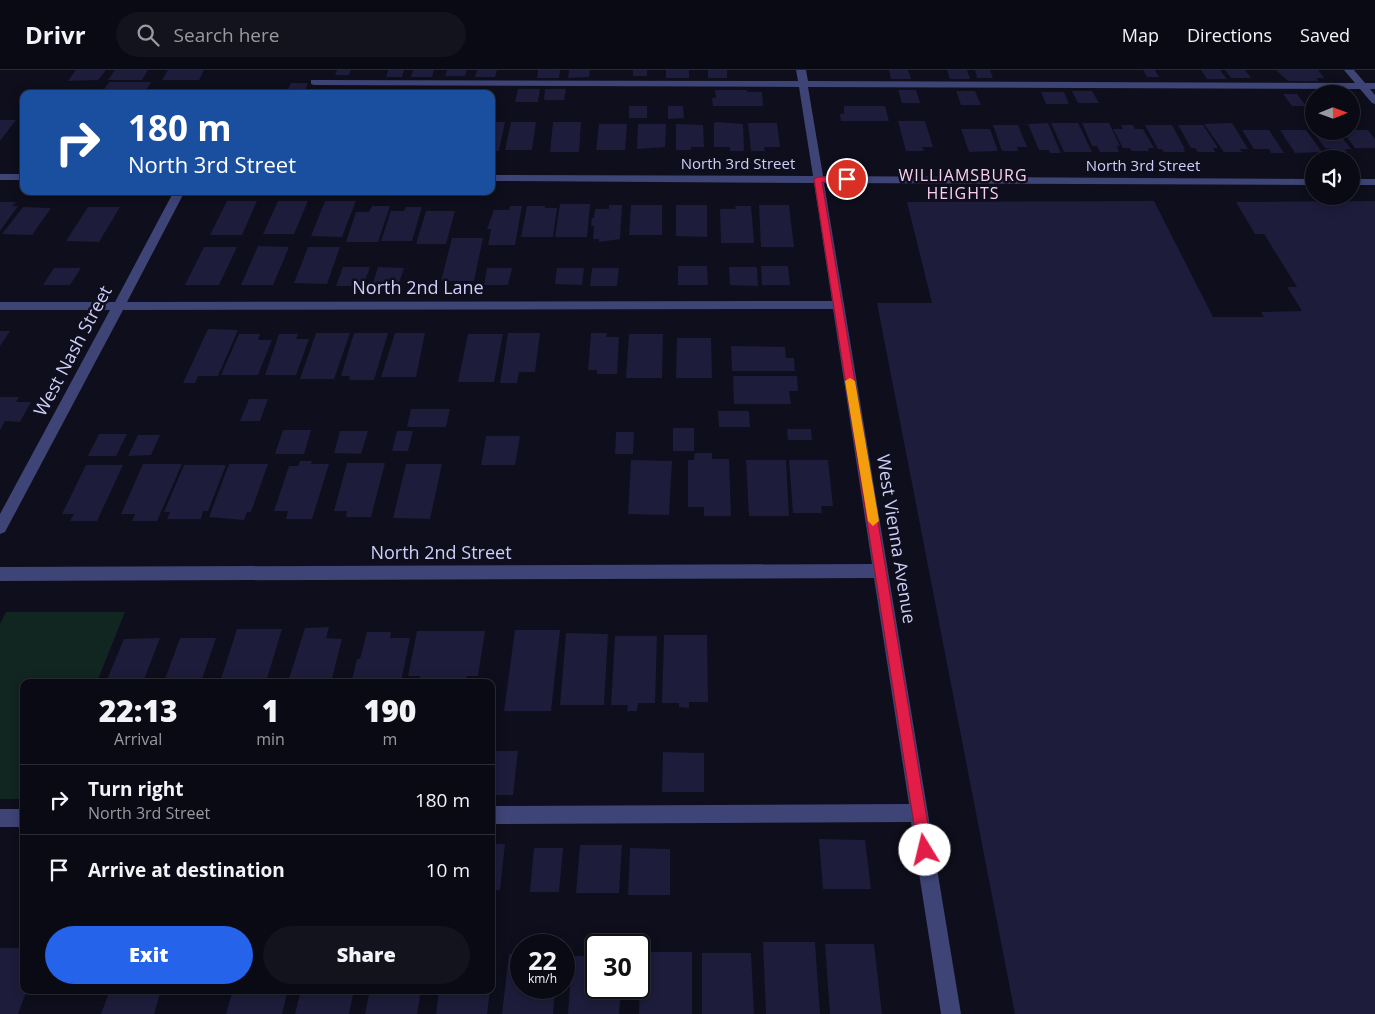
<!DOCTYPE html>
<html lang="en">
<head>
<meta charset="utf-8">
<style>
  :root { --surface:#0a0a15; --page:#13131e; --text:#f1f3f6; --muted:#999aa0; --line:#2a2b34; --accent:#2563eb }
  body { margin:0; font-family:"Open Sans",sans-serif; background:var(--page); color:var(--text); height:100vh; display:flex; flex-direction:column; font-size:19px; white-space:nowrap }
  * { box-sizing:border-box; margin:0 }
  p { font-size:16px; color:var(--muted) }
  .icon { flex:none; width:28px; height:28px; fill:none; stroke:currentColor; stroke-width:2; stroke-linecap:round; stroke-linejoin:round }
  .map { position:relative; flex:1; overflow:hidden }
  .sheet { position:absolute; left:20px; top:609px; width:475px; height:315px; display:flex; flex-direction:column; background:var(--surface); border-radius:10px; box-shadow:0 2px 12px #0003,0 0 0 1px var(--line) }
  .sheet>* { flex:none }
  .banner { position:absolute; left:20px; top:20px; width:475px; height:105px; border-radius:10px; box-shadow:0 2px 12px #0003,0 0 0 1px var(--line); background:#1a4fa0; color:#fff; overflow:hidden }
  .needle { width:32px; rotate:89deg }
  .controls { position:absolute; left:1305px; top:15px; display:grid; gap:10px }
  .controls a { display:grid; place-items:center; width:55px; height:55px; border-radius:50%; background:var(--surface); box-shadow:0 2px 12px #0003,0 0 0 1px var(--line); font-size:25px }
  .speed { position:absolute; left:510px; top:864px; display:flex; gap:10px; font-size:25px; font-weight:700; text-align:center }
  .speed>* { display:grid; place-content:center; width:65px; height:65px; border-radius:50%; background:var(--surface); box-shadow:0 2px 12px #0003,0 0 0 1px var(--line); line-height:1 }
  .speed small { font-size:12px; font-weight:400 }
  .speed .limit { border:2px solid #111; border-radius:8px; background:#fff; color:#111 }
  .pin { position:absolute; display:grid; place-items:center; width:42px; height:42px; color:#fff; margin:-21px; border:2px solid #fff; border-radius:50%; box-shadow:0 1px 5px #0007 }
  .me { position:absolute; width:55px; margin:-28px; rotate:351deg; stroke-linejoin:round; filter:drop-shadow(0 0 4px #0008) }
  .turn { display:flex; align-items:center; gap:18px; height:105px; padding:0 25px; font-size:22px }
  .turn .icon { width:65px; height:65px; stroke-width:2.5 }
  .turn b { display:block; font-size:35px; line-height:42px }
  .eta { display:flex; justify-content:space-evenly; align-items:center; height:85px; text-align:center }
  .eta b { font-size:30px; font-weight:800; line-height:35px }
  .cta { display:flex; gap:10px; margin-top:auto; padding:10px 25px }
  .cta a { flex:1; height:58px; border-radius:30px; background:var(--accent); color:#fff; font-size:20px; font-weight:800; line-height:58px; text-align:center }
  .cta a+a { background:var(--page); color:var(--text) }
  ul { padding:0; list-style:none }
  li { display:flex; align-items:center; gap:15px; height:70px; padding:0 25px; border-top:1px solid var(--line) }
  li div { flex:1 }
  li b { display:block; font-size:19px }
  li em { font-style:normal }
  header { display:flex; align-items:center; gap:30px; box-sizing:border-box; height:70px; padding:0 25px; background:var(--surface); border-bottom:1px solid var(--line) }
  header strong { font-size:24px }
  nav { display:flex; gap:28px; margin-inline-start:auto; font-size:18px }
  .search { width:350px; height:45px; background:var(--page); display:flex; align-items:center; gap:12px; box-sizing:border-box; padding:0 18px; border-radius:28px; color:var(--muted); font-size:19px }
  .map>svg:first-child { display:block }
  .green { fill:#112521 }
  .building { fill:#1d1c3a }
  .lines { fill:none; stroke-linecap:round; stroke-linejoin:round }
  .minor { fill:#3e4475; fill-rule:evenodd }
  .route { fill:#e11d48; stroke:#92132f }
  .slow { fill:#f59e0b }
  .labels { text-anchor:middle; stroke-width:5; stroke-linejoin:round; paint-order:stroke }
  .far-street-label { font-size:15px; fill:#cecff9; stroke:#0e0e1c }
  .far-quarter-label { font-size:16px; letter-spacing:1px; fill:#f9d0f0; stroke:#0e0e1c }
  .street-label { font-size:18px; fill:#cecff9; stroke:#0e0e1c }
</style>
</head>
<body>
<header>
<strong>Drivr</strong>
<div class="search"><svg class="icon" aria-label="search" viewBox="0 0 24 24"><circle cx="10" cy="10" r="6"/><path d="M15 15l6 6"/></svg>Search here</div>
<nav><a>Map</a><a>Directions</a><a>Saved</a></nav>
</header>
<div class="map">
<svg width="1375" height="944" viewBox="0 0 1375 944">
  <rect width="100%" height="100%" fill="#0e0e1c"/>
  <path class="green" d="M6,542H125L97,612H24V729H0V554Z"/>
  <g class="building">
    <path d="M76,0H106L98,10L68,11Z"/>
    <path d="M115,0H148L142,10H108Z"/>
    <path d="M168,0H204L199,10H162Z"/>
    <path d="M337,0H351L349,5H335Z"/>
    <path d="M388,0H404L402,7H386Z"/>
    <path d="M413,0H434L432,7H411Z"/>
    <path d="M447,0H467L465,6H445Z"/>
    <path d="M477,0H497L495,7H475Z"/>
    <path d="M538,0H560L559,8H537Z"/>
    <path d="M569,0H590L589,7L568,8Z"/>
    <rect x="633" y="0" width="14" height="6"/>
    <rect x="666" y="0" width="23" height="8"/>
    <rect x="708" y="0" width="19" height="8"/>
    <path d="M889,0H908L911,9H891Z"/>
    <path d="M947,0H967L970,9H950Z"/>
    <path d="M975,0H990L993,8H977Z"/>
    <path d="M1143,0H1155L1159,7H1147Z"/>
    <path d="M1201,0H1220L1227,9H1207Z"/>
    <path d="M1225,0H1245L1251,8H1231Z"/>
    <path d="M1276,0H1318L1324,8H1316L1319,11H1288Z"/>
    <path d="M109,12H151L144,24H101Z"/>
    <path d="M291,13H308L304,24H282L284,19H288Z"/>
    <path d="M518,19H540L538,32H515Z"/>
    <path d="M545,19H566L564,30H544Z"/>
    <path d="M715,20H747V22H762L763,36H713L712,28H716Z"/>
    <path d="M898,20H916L920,33H902Z"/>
    <path d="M350,21H369L368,24H349Z"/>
    <path d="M382,21H403L402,24H381Z"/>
    <path d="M956,21H975L981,35H961Z"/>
    <path d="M1072,21H1092L1099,33H1078Z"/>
    <path d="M1041,22H1064L1069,34H1046Z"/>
    <path d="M1283,24H1297L1306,36H1292Z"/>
    <rect x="629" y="36" width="18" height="12"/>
    <path d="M668,36H683L684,48L668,49Z"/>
    <path d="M844,36H885L889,51H841L840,44H844Z"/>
    <path d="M0,50H16L0,71Z"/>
    <path d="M898,51H925L933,77H922L924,81H906Z"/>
    <path d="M491,52H505L499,81H491Z"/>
    <path d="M511,52H536L532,80H505Z"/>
    <path d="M553,52H581L579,82H550Z"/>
    <path d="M718,52L743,54L744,81H730V77H714V53Z"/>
    <path d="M748,53H777L780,77H764L765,81H751Z"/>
    <path d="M1048,53L1061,83H1050L1049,80H1039L1028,54Z"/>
    <path d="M1051,53H1078L1092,82H1064Z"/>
    <path d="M1082,53H1109L1120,76H1117L1119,82H1100L1097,76H1092Z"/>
    <path d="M1232,53L1248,79H1240L1242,82H1224L1204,54Z"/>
    <path d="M599,54H627L625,80H596Z"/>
    <path d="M638,54H666L665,77L637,79Z"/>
    <path d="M676,54L703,55L704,77H691V80H676Z"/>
    <path d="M993,55H1018L1027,77H1017L1018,81H1002Z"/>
    <path d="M1121,55H1133L1135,59H1143L1154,78H1148L1149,81H1132L1130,78H1123L1113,59H1123Z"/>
    <path d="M1145,55H1172L1185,79H1183L1185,82H1164L1162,79H1158Z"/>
    <path d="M1178,55H1203L1218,78H1213L1215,82H1198L1195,78H1191Z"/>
    <path d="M961,59H990L998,81L969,82Z"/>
    <path d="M1242,60H1269L1284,83H1271L1269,79H1254Z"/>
    <path d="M1280,60H1306L1322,82L1295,83Z"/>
    <path d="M1351,60H1368L1375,69V78H1355L1342,61Z"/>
    <path d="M1313,62H1338L1351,79H1345L1347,82H1335L1332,79L1325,78Z"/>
    <path d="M227,131H257L242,165H210Z"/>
    <path d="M278,131H308L294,164H263Z"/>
    <path d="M325,131H356L342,167L311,166Z"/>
    <path d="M1154,131L1213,247H1264L1261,242L1302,241L1287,217H1297L1264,164H1255L1236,132L1375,131V944H1015L877,233H932L907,132Z"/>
    <path d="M0,132H16L12,136H18L0,161Z"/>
    <path d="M560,134H590L587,167H555Z"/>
    <path d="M609,135H622L620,169L599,172V169H593L594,156H591L592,148H594L595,139H609Z"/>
    <path d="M631,135H662V165H629Z"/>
    <path d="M676,135H707V167L676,166Z"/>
    <path d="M759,135H789L794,177H761Z"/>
    <path d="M372,136H390L378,172H346L356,142H369Z"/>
    <path d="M510,136H522L515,175H488L491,159H487L494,140H509Z"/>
    <path d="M527,136H545V138H557L553,167H521Z"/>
    <path d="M735,136H751L754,173H721L720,139H736Z"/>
    <path d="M23,137L51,138L32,165L2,164Z"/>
    <path d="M88,137H120L99,172L66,171Z"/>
    <path d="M406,137H422L412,171H381L391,141H404Z"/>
    <path d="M426,141H455L446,174H416Z"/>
    <path d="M452,168H483L474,211H441Z"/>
    <path d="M258,176L289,177L273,215H241Z"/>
    <path d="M204,177H237L219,215H185Z"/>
    <path d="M308,177H340L327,214L294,213Z"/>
    <path d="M678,196H707L708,215H678Z"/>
    <path d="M761,196H788L790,215H762Z"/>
    <path d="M343,197H370L363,216H336Z"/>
    <path d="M378,197L404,198L398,216H372Z"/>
    <path d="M729,197H757L758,216L730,215Z"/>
    <path d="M54,198H81L70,215H43Z"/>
    <path d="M487,198H512L508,215H484Z"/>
    <path d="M557,198H584L582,215L555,214Z"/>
    <path d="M592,198H619L617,216H590Z"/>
    <path d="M208,259L238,260L218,306H198L195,313H183Z"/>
    <path d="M0,261H10L0,276Z"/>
    <path d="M316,263H350L334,309H300Z"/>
    <path d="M354,263H388L374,310H349L350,306H341Z"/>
    <path d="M395,263H425L416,307H381Z"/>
    <path d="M508,263H540L535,302H519L517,313H500Z"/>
    <path d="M591,263H607L606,267H619L617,304H597V300H588Z"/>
    <path d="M239,264H260L258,270H272L258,305H221Z"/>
    <path d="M279,264H298L296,269H309L296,305H265Z"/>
    <path d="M468,264H503L494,312H458Z"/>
    <path d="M629,264H663L662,308H626Z"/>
    <path d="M677,268H711L712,308H676Z"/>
    <path d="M731,276L785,277L786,288H794L795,301H732Z"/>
    <path d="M733,306H797L798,321H789L791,334H734Z"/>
    <path d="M0,327H19L16,332H31L20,352L5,351L0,360Z"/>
    <path d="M249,329H268L260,351H240Z"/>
    <path d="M411,339H450L446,357H407Z"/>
    <path d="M718,341H749L750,357H719Z"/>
    <rect x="673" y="358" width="21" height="23"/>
    <path d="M787,359H811L812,370H788Z"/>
    <path d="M283,360H311L304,384H275Z"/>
    <path d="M340,361H368L361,384L334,383Z"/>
    <path d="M397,361H413L408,381H392Z"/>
    <path d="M616,362H634L633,384H615Z"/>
    <path d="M99,364H127L116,386H88Z"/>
    <path d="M138,365H160L151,385L128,386Z"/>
    <path d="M486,366H520L515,395H481Z"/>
    <path d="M695,383H712V389H729L731,446H704V437H688V390H694Z"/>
    <path d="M631,390L672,391L669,445L628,444Z"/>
    <path d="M746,390H786L789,446H749Z"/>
    <path d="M789,390H828L833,436H821L822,443H793Z"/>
    <path d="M300,391H312L311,394H329L312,449H286L288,441H274L289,396H298Z"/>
    <path d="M347,393H385L371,447H346L347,441H334Z"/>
    <path d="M143,394H182L157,451H132L135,444H121Z"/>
    <path d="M229,394H268L251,442H247L244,450L209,447Z"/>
    <path d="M406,394H442L430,449L393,448Z"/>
    <path d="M86,395H123L97,451H70L74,444H62Z"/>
    <path d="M184,395H226L208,441H203L201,449H167L170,442H164Z"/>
    <path d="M329,557L326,568L342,569L331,612H288L305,558Z"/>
    <path d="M237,559H282L266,612H220Z"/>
    <path d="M515,560H560L551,641H504Z"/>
    <path d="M417,561H485L478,606H467L466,612H419L420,606H408Z"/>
    <path d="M367,562H391L390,568H410L401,612H354L355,610H352L357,589H360Z"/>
    <path d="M566,563L608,564L604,635H560Z"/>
    <path d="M664,565H707L708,632H689V638L679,637V633H662Z"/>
    <path d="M615,566H657L655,633H638L637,641H627L628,635H611Z"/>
    <path d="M160,568L143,612H106L124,569Z"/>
    <path d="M180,568H216L201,612H164Z"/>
    <path d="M491,681H518L513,725H491Z"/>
    <path d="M663,682L704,683V722H662Z"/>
    <path d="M819,769L865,770L871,819H823Z"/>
    <path d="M491,774H505L500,820H491Z"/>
    <path d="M580,775H622L619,823H576Z"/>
    <path d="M534,778H563L559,822H530Z"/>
    <path d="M630,778L670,779V825H628Z"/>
    <path d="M763,872H815L820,944H766Z"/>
    <path d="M825,874H874L882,944H830Z"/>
    <path d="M0,878H24V920H27L18,944H0Z"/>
    <path d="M641,882H692V944H639Z"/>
    <path d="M702,883H751L754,944H702Z"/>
    <path d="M509,884H521V918H555L553,944H502Z"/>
    <path d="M572,886H596V918H621L619,944H568Z"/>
    <path d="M110,920H161L154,944H101Z"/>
    <path d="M233,920H288L282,944H226Z"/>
    <path d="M301,920H354L349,944H295Z"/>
    <path d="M370,920H421L417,944H365Z"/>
    <path d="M439,920H490L487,944H436Z"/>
  </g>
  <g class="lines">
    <g class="minor">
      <path d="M796,0H806L808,11L1355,13L1344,0H1354L1365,13H1375V19H1370L1375,25V34L1372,33L1360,19L808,17L823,106L1314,109V115L824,113L961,944H941L911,752L491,754V736L909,734L874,508L0,511V497L872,494L833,239L123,240L5,462L0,464V444L110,240H0V232H115L174,121H185L127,232L832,231L814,113L491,111V105L813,106L799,17L314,15L311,14V10L798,11Z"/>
      <rect x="0" y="104" width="24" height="6"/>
      <rect x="1351" y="109" width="24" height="6"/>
      <rect x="0" y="739" width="24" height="18"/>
    </g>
  </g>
  <path class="route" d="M847,107L851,109L850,111L822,112L932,780L930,784L925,787L920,784L918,780L814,109L818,107Z"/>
  <path class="slow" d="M850,308L855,311L879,451L873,456L868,451L845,311Z"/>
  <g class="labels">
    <g class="far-street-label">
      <text x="738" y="99">North 3rd Street</text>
      <text x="1143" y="101">North 3rd Street</text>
    </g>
    <g class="far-quarter-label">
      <text x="963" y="111">WILLIAMSBURG<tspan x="963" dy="18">HEIGHTS</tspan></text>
    </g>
    <g class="street-label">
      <text x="418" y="224">North 2nd Lane</text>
      <text transform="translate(73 281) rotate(-62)" y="6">West Nash Street</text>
      <text transform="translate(896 469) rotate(81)" y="6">West Vienna Avenue</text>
      <text x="441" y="489">North 2nd Street</text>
    </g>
  </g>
</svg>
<div class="controls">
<a><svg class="needle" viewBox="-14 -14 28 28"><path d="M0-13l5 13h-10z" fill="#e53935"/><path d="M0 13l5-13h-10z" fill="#999aa0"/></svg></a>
<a><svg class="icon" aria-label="sound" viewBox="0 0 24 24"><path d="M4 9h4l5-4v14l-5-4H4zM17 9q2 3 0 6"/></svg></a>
</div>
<div class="speed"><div>22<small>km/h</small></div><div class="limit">30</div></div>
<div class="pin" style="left:847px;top:109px;background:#d93025"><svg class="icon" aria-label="arrive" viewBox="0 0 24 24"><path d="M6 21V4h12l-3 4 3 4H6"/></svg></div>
<svg class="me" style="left:925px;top:780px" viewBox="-20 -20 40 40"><circle r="19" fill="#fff"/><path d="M0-13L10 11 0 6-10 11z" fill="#e11d48"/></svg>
<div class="banner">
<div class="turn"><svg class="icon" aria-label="right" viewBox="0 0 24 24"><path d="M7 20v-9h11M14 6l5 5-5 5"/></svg><div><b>180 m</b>North 3rd Street</div></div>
</div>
<section class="sheet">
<div class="eta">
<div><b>22:13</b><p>Arrival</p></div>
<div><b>1</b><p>min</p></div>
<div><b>190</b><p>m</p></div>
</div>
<ul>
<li><svg class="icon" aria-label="right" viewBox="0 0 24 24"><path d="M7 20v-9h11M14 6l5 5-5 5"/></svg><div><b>Turn right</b><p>North 3rd Street</p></div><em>180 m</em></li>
<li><svg class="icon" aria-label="arrive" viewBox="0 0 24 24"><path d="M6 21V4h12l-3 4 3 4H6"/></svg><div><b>Arrive at destination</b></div><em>10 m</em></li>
</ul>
<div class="cta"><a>Exit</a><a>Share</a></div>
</section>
</div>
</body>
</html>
